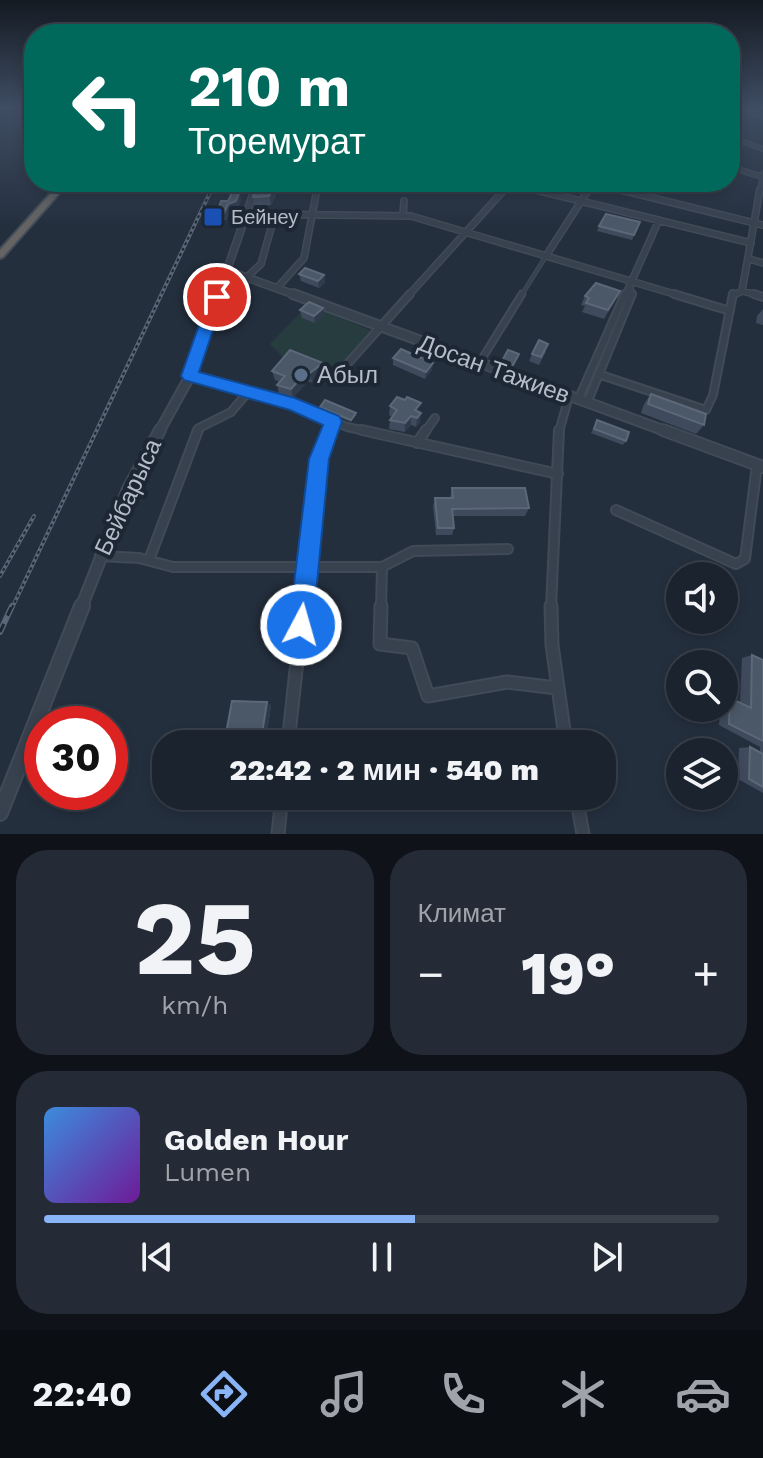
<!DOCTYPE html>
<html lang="ru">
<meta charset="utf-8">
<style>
body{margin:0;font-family:"Work Sans",sans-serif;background:#242b36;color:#f1f3f6;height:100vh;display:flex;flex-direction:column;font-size:30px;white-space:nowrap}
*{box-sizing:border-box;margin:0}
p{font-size:26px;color:#a0a4aa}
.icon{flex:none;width:44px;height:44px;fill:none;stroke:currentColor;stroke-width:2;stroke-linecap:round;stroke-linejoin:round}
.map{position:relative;height:834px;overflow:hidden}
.panel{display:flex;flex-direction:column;gap:16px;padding:16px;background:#0f1319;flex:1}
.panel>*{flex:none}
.top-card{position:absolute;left:24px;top:24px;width:716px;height:168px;border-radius:32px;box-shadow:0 4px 12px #0003,0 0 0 2px #39404a;background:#00695c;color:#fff;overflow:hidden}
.tools{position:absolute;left:666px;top:562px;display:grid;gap:16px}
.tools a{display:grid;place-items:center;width:72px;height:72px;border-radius:50%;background:#1b232e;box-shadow:0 4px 12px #0003,0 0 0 2px #39404a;font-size:40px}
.speed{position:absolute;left:24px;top:706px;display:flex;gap:16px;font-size:40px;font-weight:700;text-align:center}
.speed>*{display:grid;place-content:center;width:104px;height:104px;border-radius:50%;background:#1b232e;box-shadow:0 4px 12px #0003,0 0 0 2px #39404a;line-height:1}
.speed .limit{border:12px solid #d22;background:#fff;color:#111}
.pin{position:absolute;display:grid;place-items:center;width:68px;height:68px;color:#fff;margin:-34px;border:4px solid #fff;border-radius:50%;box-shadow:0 2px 8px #0007}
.me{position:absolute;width:88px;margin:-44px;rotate:6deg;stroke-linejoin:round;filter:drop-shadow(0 0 6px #0008)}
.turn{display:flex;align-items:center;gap:28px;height:168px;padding:0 32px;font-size:36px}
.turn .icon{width:104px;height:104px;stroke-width:2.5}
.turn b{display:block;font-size:56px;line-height:68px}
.big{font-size:60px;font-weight:800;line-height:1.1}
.panel .card{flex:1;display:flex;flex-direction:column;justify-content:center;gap:12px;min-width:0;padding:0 28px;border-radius:32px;background:#242b36}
.panel .dial{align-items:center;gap:0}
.dial b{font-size:104px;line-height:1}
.song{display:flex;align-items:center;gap:24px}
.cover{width:96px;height:96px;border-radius:12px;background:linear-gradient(135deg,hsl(210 70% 55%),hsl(280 70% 35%))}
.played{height:8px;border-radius:4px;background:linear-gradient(90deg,#8ab4f8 55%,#39404a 55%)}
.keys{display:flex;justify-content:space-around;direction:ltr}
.heat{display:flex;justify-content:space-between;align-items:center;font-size:44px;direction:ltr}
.panel .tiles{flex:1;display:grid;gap:16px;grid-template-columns:1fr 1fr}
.card:last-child{grid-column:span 2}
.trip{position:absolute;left:152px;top:730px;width:464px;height:80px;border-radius:32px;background:#1b232e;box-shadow:0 4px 12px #0003,0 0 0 2px #39404a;font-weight:800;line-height:80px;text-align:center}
.tabs{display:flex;height:128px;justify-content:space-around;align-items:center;background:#0b0e12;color:#a0a4aa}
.tabs .icon{width:56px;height:56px}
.tabs .active{color:#8ab4f8}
.tabs b{font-size:36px;color:#f1f3f6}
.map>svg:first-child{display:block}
</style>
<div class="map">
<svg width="763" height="834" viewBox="0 0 763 834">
<rect width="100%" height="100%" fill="#242f3e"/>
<path fill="#263c3f" d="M 308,305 L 372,331 L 340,369 L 294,350 L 283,357 L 270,344 Z"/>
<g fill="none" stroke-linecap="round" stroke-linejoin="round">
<g stroke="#414a57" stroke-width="5">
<path id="pedestrian-far1" d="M 521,296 L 546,256"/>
</g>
<g stroke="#414a57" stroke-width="9">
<path id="pedestrian" d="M 480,362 L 522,294"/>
</g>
<g stroke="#414a57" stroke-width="6">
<path id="minor-far4" d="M 733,109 L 763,116
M 730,137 L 763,149
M 502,182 L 541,191
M 591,186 L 627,191
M 316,191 L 318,182
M 503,191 L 511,183
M 588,191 L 593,183
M 760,191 L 763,173"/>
</g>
<g stroke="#414a57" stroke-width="8">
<path id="minor-far3" d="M 532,189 L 751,243
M 617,189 L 763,225
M 246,214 L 411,216 L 681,296
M 403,215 L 404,201
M 546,256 L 589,189
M 749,259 L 763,263
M 248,276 L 261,264 L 275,214
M 278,287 L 304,258 L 317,189
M 630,287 L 631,296
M 742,291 L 760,189
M 408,296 L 505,189
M 625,296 L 659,220
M 732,296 L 742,291 L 761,296"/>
</g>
<g stroke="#414a57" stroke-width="10">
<path id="minor-far2" d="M 674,294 L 730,311
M 754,294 L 763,297
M 341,371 L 410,294
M 598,374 L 706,410 L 713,395 L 733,294
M 190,376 L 295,405 L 347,427 L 371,432
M 578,400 L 625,294
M 587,403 L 632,294
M 197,432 L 199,428 L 231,412 L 248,392
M 329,432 L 333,421
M 425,432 L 435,418
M 559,432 L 569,396"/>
</g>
<g stroke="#414a57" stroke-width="12">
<path id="minor-far1" d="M 362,430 L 558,474
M 417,443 L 426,430
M 616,510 L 736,564 L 745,559 L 757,465
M 100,556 L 139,558 L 173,567 L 382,567
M 149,560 L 198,430
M 303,608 L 319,459 L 330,430
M 381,608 L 382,567 L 413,551 L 508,549
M 551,608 L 559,430"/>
</g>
<g stroke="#414a57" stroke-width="15">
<path id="minor" d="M 381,606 L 380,644 L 412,648 L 428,696 L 507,682 L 557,688
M 551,606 L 552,645 L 566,744
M 288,744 L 303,606
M 576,796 L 583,834
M 278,834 L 282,796"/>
</g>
<g stroke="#414a57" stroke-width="7">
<path id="tertiary-far4" d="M 730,167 L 763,177
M 255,191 L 258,182"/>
</g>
<g stroke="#414a57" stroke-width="9">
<path id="tertiary-far3" d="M 226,270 L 298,296
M 218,296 L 255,189"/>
</g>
<g stroke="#414a57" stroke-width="12">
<path id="tertiary-far2" d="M 293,294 L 668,432
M 159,432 L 190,376 L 219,294"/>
</g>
<g stroke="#414a57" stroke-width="14">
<path id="tertiary-far1" d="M 663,430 L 763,467
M 81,608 L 128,489 L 160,430"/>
</g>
<g stroke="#414a57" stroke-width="18">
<path id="tertiary" d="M 0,813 L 82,606"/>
</g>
<g stroke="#434c59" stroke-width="4">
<path id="trunk" d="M 61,182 L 69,182 L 3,257 L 0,258 L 0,250 Z"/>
</g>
<use href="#pedestrian-far1" stroke="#38414e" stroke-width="3"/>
<use href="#pedestrian" stroke="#38414e" stroke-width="5"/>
<use href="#minor-far4" stroke="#38414e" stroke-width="4"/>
<use href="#minor-far3" stroke="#38414e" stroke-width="5"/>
<use href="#minor-far2" stroke="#38414e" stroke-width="6"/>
<use href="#minor-far1" stroke="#38414e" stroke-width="8"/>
<use href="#minor" stroke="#38414e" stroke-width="11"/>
<use href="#tertiary-far4" stroke="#38414e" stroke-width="5"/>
<use href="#tertiary-far3" stroke="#38414e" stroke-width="6"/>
<use href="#tertiary-far2" stroke="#38414e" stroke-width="8"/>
<use href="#tertiary-far1" stroke="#38414e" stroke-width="10"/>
<use href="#tertiary" stroke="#38414e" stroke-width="14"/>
<use href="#trunk" fill="#656462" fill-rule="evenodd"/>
<g stroke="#5a6575" stroke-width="4">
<path id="rail-far1" d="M 0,576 L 34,516
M 12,608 L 215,182"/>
</g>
<g stroke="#5a6575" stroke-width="6">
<path id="rail" d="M 0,632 L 12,606"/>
</g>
<use href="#rail-far1" stroke="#1d2633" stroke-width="2" stroke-dasharray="3" stroke-linecap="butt"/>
<use href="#rail" stroke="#1d2633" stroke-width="3" stroke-dasharray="9" stroke-linecap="butt"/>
</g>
<path fill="#3f4b5c" d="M 272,185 L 274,186 L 276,196 L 271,205 L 255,207 L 253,197 Z
M 239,193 L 241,200 L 238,208 L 230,211 L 226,220 L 219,220 L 217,213 Z
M 640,222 L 632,240 L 597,231 L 599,226 Z
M 299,274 L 324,275 L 325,282 L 319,288 L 301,281 Z
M 620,291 L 604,319 L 582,312 L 585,306 L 581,305 L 585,296 Z
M 763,309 L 763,325 L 756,323 L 757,316 Z
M 300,310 L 324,315 L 315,323 L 302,318 Z
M 546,351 L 539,365 L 529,361 L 532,354 Z
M 519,354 L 512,367 L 502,363 L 502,361 Z
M 393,358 L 432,370 L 425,379 L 393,365 Z
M 323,363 L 324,372 L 312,383 L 308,381 L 293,398 L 279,394 L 277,385 L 280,382 L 275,380 L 272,371 Z
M 651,394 L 704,425 L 696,434 L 641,413 L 644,404 Z
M 405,400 L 419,413 L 420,423 L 416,427 L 411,425 L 405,432 L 389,429 L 390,420 L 392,417 L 389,415 L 390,406 Z
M 320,407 L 356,413 L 356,415 L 351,422 L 320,409 Z
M 597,420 L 626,441 L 623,445 L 591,433 Z
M 452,488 L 529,508 L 525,516 L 453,516 L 454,528 L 452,535 L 436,535 L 433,506 L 435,498 L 450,498 Z
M 752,655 L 763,660 L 763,793 L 738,779 L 739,748 L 750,747 L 760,753 L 760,747 L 719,725 L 720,708 L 724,708 L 724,699 L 730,698 L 740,703 L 742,658 Z
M 271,705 L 266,741 L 231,740 L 225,739 Z"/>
<path fill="#2f3b4b" d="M 274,186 L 276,196 L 271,205 L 269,196 Z
M 239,193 L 241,200 L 238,208 L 230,211 L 226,220 L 224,213 L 228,204 Z
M 324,275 L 325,282 L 319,288 L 318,281 Z
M 323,308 L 324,315 L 315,323 L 314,316 Z
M 323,363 L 324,372 L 312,383 L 310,373 Z
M 433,363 L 432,370 L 425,379 L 426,372 Z
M 306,372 L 308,381 L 293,398 L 291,389 Z
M 421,413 L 420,423 L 416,427 L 417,418 Z
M 411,416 L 411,425 L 405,432 L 405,423 Z
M 267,702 L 271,705 L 266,741 L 261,740 Z"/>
<path fill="#4b5868" stroke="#5c6777" stroke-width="2" d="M 258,182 L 268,182 L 274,186 L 269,196 L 253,197 Z
M 232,193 L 239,193 L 236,201 L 228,204 L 224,213 L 217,213 L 221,201 L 228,201 Z
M 606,214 L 640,222 L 634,235 L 599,226 Z
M 305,268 L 324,275 L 318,281 L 299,274 Z
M 596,283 L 620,291 L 608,310 L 586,303 L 589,298 L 585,296 Z
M 309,302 L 323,308 L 314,316 L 300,310 Z
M 539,340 L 548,344 L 541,357 L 532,354 Z
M 401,349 L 433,363 L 426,372 L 393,358 Z
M 290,350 L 323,363 L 310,373 L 306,372 L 291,389 L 277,385 L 285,376 L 272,371 Z
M 508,350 L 519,354 L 513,365 L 502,361 Z
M 651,394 L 706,414 L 704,425 L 648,404 Z
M 397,397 L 405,400 L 407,397 L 421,403 L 415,410 L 421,413 L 417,418 L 411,416 L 405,423 L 390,420 L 397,410 L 390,406 Z
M 325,400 L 356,413 L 351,420 L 320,407 Z
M 597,420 L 629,432 L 626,441 L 594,429 Z
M 452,488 L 525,488 L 529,508 L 452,509 L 454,528 L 438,528 L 435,498 L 453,498 Z
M 752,655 L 763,660 L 763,741 L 729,724 L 730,698 L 751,708 Z
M 232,701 L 267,702 L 261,740 L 225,739 Z
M 750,747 L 763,754 L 763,787 L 749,779 Z"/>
<linearGradient id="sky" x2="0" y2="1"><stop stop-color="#141a22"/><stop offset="0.48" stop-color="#3f4d63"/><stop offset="1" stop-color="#3f4d63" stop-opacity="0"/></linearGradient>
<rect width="763" height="226" fill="url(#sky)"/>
<path fill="#1a73e8" stroke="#114b97" stroke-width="2" d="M 217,293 L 224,297 L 199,372 L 295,398 L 339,416 L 342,421 L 329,459 L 313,625 L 310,634 L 301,638 L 292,634 L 289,625 L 309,459 L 323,425 L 290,410 L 184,380 L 181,376 L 209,297 Z"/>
<rect fill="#1a4fb4" stroke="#1d2633" stroke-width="3" x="203" y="207" width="20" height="20" rx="4"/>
<circle fill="#5c6f8a" stroke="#1d2633" stroke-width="3" cx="301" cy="375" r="8"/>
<g text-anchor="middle" stroke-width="8" stroke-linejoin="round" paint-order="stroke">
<g font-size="20" fill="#b4bcc9" stroke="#1d2633" text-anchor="start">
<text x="231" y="224">Бейнеу</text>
</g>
<g font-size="24" fill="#b4bcc9" stroke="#1d2633">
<text transform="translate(494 369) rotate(20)" y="8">Досан Тажиев</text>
<text transform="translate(128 497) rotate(-65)" y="8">Бейбарыса</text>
</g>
<g font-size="24" fill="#b4bcc9" stroke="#1d2633" text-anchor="start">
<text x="317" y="383">Абыл</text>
</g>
</g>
</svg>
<div class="tools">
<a><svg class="icon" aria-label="sound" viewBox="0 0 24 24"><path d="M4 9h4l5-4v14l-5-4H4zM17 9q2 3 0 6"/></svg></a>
<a><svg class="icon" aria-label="search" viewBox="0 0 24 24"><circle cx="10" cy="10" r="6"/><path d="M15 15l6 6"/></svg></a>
<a><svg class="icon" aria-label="layers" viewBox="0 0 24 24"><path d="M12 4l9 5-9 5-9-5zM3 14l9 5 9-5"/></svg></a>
</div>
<div class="speed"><div class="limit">30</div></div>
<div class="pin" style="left:217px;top:297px;background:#d93025"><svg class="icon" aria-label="arrive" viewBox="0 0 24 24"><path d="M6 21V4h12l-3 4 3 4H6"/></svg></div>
<svg class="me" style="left:301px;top:625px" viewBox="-20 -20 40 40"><circle r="17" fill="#1a73e8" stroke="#fff" stroke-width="3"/><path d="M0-11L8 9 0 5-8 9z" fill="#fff"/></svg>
<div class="trip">22:42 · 2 мин · 540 m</div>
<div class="top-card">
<div class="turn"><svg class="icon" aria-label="left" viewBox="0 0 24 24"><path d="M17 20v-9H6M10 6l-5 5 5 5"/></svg><div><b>210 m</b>Торемурат</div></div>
</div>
</div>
<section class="panel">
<div class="tiles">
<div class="card dial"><b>25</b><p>km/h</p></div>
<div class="card"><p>Климат</p>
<div class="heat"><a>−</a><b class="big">19°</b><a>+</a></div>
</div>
<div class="card">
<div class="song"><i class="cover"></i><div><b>Golden Hour</b><p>Lumen</p></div></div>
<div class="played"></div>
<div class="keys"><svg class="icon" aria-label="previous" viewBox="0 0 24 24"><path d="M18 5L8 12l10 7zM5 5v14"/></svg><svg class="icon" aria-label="pause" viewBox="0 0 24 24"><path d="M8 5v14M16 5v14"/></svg><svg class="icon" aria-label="next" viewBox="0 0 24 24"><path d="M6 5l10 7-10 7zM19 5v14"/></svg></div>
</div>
</div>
</section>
<nav class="tabs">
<b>22:40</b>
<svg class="icon active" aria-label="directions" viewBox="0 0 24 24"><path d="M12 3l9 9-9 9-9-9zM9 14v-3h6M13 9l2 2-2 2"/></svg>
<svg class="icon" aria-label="music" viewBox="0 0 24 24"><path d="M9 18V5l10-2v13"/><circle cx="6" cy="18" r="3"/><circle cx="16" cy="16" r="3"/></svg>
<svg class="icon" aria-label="phone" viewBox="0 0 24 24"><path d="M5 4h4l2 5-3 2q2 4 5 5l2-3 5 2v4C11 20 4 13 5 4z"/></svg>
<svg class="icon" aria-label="climate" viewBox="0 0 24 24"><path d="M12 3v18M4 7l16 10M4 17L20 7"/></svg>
<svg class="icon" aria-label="car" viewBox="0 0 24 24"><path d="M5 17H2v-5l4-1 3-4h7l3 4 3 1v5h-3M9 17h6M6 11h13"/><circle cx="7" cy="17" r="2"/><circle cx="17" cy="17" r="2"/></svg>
</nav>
